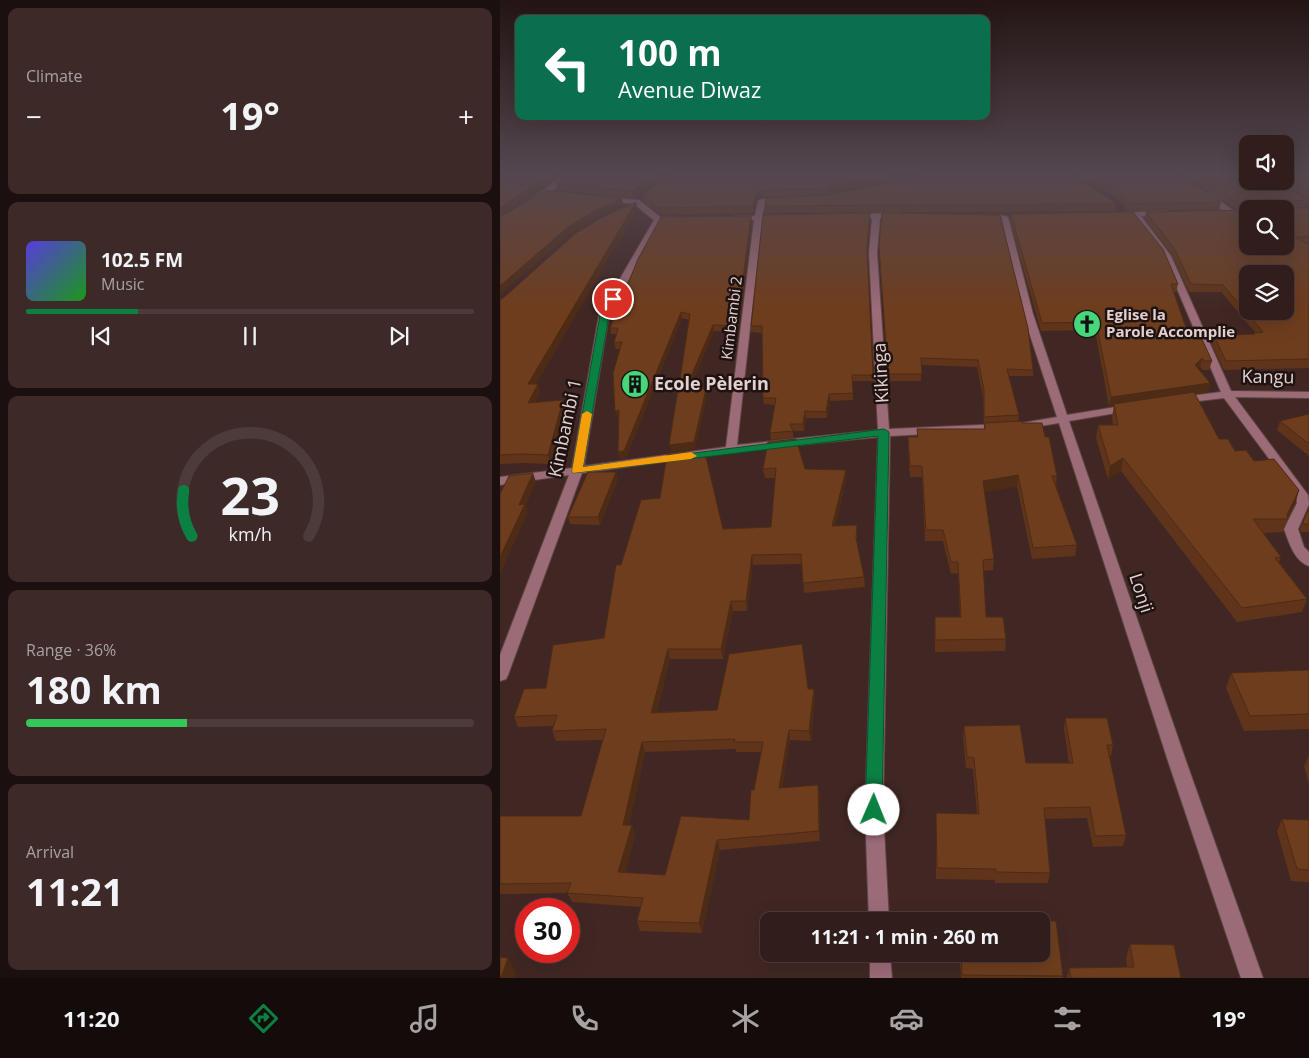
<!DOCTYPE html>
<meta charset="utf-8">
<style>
body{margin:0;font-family:"Open Sans",sans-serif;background:#3d2a28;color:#f1f3f6;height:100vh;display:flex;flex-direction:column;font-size:19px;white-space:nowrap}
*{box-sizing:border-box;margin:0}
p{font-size:16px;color:#a8a2a3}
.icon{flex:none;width:28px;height:28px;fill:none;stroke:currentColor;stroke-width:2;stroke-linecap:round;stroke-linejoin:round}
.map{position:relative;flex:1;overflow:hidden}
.panel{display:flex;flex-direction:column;gap:8px;padding:8px;background:#1b100f;width:500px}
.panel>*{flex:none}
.banner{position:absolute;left:15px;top:15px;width:475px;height:105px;border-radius:10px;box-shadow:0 5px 20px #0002,0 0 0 1px #4c3b3a;background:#0b6e4f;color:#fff;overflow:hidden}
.fabs{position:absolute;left:739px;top:135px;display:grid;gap:10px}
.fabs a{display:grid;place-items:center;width:55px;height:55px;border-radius:10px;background:#311d1b;box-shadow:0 5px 20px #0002,0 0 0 1px #4c3b3a;font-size:25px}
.speed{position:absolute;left:15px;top:898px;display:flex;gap:10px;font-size:25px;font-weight:700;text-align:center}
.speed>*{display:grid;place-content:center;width:65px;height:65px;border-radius:50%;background:#311d1b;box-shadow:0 5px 20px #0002,0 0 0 1px #4c3b3a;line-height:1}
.speed .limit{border:8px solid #d22;background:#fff;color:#111}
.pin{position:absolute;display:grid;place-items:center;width:42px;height:42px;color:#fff;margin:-21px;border:2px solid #fff;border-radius:50%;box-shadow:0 1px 5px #0007}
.me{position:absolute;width:55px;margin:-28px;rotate:1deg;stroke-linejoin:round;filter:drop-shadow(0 0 4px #0008)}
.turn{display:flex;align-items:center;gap:18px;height:105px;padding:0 20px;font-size:22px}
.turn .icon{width:65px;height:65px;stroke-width:2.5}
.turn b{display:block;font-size:35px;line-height:42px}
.big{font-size:38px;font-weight:700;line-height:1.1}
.panel .tile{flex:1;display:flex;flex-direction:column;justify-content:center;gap:8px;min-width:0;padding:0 18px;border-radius:10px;background:#3d2a28}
.panel .dial{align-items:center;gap:0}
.dial svg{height:130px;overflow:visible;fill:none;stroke:#4c3b3a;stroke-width:7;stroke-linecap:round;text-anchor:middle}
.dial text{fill:#f1f3f6;stroke:none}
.song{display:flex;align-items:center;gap:15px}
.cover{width:60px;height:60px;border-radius:8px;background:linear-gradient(135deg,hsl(250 70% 55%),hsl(120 70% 35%))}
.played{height:5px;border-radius:2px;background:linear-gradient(90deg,#0b8043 25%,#4c3b3a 25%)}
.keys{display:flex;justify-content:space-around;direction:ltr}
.heat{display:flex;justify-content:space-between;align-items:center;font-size:28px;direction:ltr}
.charge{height:8px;border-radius:4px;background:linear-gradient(90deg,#34c759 36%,#4c3b3a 0)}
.trip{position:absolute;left:260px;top:912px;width:290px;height:50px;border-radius:10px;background:#311d1b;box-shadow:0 5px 20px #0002,0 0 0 1px #4c3b3a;font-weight:700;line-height:50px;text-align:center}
.dock{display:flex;height:80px;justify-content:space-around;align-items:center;background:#140c0b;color:#a8a2a3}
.dock .icon{width:35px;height:35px}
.dock .selected{color:#0b8043}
.dock b{font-size:22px;color:#f1f3f6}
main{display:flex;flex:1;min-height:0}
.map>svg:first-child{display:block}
</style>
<main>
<section class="panel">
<div class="tile"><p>Climate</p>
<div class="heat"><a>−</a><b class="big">19°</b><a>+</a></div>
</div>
<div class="tile">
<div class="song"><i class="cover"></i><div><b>102.5 FM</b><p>Music</p></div></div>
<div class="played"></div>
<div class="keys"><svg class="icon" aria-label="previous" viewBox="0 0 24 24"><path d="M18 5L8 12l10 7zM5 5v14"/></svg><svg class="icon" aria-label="pause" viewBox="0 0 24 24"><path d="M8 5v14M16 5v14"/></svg><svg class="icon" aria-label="next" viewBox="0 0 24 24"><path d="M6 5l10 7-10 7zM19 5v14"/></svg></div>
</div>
<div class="tile dial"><svg viewBox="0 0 100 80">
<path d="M14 69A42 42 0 1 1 86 69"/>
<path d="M14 69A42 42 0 0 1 9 41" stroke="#0b8043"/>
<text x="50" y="56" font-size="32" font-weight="700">23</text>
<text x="50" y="72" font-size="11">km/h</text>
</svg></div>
<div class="tile"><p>Range · 36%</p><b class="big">180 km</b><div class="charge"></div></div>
<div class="tile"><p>Arrival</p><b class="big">11:21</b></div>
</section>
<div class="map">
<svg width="809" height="978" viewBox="0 0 809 978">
<rect width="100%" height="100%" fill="#412724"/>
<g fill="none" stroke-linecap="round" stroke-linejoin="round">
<g stroke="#5e4643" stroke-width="2">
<path id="minor" d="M 69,172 L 77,172 L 38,202 L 32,202 L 32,198 Z
M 703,193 L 709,193 L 737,213 L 730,215 L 703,197 Z
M 103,197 L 139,200 L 160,217 L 175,217 L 179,219 L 175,221 L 161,221 L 109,315 L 84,466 L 226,447 L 254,220 L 235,220 L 231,218 L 235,216 L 255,216 L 258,201 L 262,199 L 284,198 L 284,202 L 265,203 L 262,216 L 280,216 L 284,218 L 280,220 L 262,220 L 237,445 L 378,430 L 369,253 L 372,218 L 350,218 L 349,216 L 353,214 L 398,213 L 402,215 L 398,217 L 380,218 L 377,253 L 389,429 L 502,424 L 508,427 L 502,430 L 390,436 L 383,810 L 389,921 L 369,921 L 365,810 L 378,437 L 250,450 L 82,473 L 8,675 L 6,679 L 0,681 L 0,655 L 69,475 L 0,485 L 0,477 L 72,468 L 99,315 L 154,220 L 134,204 L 106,201 L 103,201 Z
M 663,211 L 666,211 L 666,215 L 641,216 L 671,256 L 731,391 L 809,392 L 809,398 L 735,397 L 808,495 L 809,504 L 798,529 L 804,547 L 809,552 L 809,566 C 794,561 789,542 784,529 L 797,503 L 796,495 L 724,398 L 682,403 L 677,400 L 682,397 L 721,392 L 663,256 L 633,217 L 618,217 L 614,215 L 618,213 Z
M 501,215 L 508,217 L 533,314 L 567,415 L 628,405 L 634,408 L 628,411 L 569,421 L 686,761 L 763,978 L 741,978 L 668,761 L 559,423 L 522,429 L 516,426 L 522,423 L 557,417 L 523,314 Z
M 370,954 L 390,954 L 392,978 L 370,978 Z"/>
</g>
<use href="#minor" fill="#9b6b78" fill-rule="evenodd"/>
</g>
<path fill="#5f341a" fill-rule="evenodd" d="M 168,172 L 133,198 L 58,190 L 56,183 Z
M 435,172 L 329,194 L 262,197 L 256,201 L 253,213 L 161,215 L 144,202 L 143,195 Z
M 570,172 L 676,172 L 721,202 L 719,209 L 628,211 L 619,199 Z
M 679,172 L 748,172 L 809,200 L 807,207 L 786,208 L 809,208 L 809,244 L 808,244 L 809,245 L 809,368 L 724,370 L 712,345 L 714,336 L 753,335 L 754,333 L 755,332 L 721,292 L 689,292 L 672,255 L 645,219 L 646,212 L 785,209 L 736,209 Z
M 785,172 L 809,172 L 809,199 L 777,181 L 785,181 Z
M 329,195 L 616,204 L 615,211 L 265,213 L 265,206 Z
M 136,202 L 137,209 L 36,384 L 38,384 L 40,393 L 35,402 L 66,409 L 51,464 L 23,463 L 0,464 L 0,299 L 2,299 Z
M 370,213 L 367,252 L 374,381 L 353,381 L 353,400 L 330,401 L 327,418 L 306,418 L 304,431 L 293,431 L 293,438 L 271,440 L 270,433 L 275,405 L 264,404 L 263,398 L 262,333 L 251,332 L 251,326 Z
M 511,214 L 678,284 L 676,292 L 674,292 L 689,337 L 712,361 L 709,370 L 703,370 L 700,367 L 698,368 L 710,383 L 708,392 L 695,394 L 719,439 L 735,451 L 754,461 L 799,490 L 795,504 L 788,518 L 783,532 L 763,533 L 781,557 L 779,562 L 807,599 L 802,612 L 737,622 L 621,471 L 608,479 L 596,438 L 598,425 L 613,425 L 612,417 L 614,405 L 609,406 L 595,330 L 541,331 L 510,221 Z
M 251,216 L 252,222 L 238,332 L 214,331 L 190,388 L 181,386 L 180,379 L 190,320 L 182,318 L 126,458 L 120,459 L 118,452 L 119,417 L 117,417 L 120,349 L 116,349 L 114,343 L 117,334 L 111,334 L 110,328 Z
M 379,253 L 533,370 L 533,376 L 509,376 L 519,415 L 518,421 L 545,437 L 557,476 L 556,486 L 577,545 L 575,556 L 532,559 L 517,486 L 484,492 L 494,559 L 493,570 L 483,571 L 486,617 L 506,639 L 505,651 L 435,652 L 435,617 L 460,617 L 458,573 L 451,574 L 443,541 L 425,541 L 422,477 L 410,477 L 408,448 L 408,437 L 417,437 L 484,429 L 483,397 L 477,367 L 421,365 L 421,381 L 388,381 Z
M 809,414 L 809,456 L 777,430 L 780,421 Z
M 268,442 L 305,469 L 346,480 L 335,526 L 357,525 L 357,541 L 364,577 L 365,587 L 304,593 L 302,564 L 253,565 L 247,611 L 233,611 L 223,659 L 170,659 L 157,712 L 217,710 L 308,689 L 314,689 L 315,699 L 311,741 L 290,740 L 282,788 L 320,795 L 320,841 L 220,850 L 202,933 L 140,931 L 137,921 L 141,907 L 72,902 L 67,893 L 0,894 L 0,816 L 81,816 L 103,740 L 56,741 L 52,731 L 54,726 L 18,727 L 14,717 L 104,638 L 121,565 L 160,498 L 192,457 L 223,529 L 271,527 L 275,478 L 265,478 L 263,469 ZM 236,749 L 236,752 L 261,752 L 249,820 L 181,816 L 165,875 L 125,873 L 135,835 L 132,825 L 129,825 L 145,752 Z
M 116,472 L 118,479 L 100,525 L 70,524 L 68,517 Z
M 809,511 L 809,532 L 801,532 L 800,529 L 803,522 Z
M 809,670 L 809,729 L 744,731 L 726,688 L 731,673 Z
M 565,718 L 613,745 L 611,756 L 609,756 L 626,835 L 623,846 L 593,847 L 587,818 L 545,819 L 550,873 L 548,883 L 495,883 L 495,880 L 436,879 L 436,813 L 477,814 L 473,769 L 466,768 L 463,737 L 464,726 L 526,763 L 569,763 L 564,729 Z
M 809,755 L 809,784 L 804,766 Z
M 782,819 L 809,820 L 809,882 L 791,881 L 777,831 Z
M 630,944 L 681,978 L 567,978 L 569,968 L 627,967 L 626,958 Z
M 459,954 L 541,954 L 563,976 L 563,978 L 461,978 Z"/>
<path fill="#4d2b15" d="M 54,172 L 65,172 L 0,216 L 0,208 Z
M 158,172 L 168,172 L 133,198 L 132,191 Z
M 404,172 L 435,172 L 329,194 L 328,188 Z
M 261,190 L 262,197 L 256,201 L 253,213 L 253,206 L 255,194 Z
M 122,199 L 123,205 L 97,216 L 70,234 L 0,295 L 0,286 L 68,227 L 96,210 Z
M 136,202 L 137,209 L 31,393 L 28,384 Z
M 251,216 L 252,222 L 238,332 L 237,326 Z
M 181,312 L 182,318 L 126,458 L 120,459 L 118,452 Z
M 213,325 L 214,331 L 190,388 L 189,381 Z
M 702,358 L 700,367 L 693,373 L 695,365 Z
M 710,383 L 708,392 L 609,406 L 611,397 Z
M 38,384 L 40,393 L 31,412 L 28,403 Z
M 206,389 L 207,396 L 195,449 L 171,452 L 169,445 Z
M 329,394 L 330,401 L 327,418 L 326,412 Z
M 63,400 L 66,409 L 51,464 L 48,455 Z
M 119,410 L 121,417 L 117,417 L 115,411 Z
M 305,411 L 306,418 L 304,431 L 303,424 Z
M 623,458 L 621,471 L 608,479 L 610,466 Z
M 346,470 L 346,480 L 333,536 L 332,526 Z
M 116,472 L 118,479 L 100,525 L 98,517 Z
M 33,473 L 36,482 L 26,505 L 28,513 L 0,574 L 0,557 L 19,505 Z
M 518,475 L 517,486 L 482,492 L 483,481 Z
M 799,490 L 795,504 L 787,519 L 787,515 Z
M 252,555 L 253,565 L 247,611 L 246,601 Z
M 231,601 L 233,611 L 223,659 L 221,649 Z
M 168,649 L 170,659 L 154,723 L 151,713 Z
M 314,689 L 315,699 L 311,741 L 309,731 Z
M 289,730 L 290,740 L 281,798 L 279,788 Z
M 142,742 L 145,752 L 127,835 L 123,825 Z
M 318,785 L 320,795 L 320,841 L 319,831 Z
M 132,825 L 135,835 L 122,882 L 118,872 Z
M 217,840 L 220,850 L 202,933 L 199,923 Z
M 8,958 L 16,972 L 14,978 L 1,978 Z"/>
<path fill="#6e3d1e" stroke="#4d2b15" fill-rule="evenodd" d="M 0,172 L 54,172 L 0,208 Z
M 70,172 L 158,172 L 132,191 L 56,183 Z
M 173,172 L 404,172 L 328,188 L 261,190 L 255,194 L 253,206 L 159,208 L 143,195 Z
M 438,172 L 566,172 L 612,200 L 616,204 L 265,206 L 266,198 L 329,195 Z
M 582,172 L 676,172 L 721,202 L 629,204 L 620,193 Z
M 690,172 L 748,172 L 748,181 L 775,181 L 809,200 L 787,201 L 786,208 L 809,208 L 809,237 L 795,237 L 809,245 L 809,359 L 726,361 L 714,336 L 755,334 L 754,333 L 763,332 L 723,285 L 691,284 L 674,248 L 646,212 L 748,210 L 748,246 L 785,246 L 785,209 L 750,209 L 752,204 L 750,202 L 737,202 ZM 748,274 L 785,274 L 785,311 L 748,311 Z
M 785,172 L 809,172 L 809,191 L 785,178 Z
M 46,190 L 122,199 L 96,210 L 68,227 L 0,286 L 0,217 Z
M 136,202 L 28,384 L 38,384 L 28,403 L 63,400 L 48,455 L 21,454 L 0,455 L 0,299 L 2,299 L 76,233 L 103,217 Z
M 633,212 L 663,249 L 678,284 L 671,284 L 689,337 L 701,337 L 712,361 L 705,361 L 702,358 L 695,365 L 710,383 L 611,397 L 596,322 L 542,323 L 511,214 Z
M 370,213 L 367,247 L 373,375 L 352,375 L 353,393 L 329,394 L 326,412 L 305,411 L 303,424 L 290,424 L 293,431 L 270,433 L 276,398 L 263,398 L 262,326 L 251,326 L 263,215 Z
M 382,213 L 500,215 L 528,328 L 533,370 L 507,369 L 519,415 L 484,417 L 484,390 L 478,360 L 421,358 L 422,374 L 388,374 L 379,247 Z
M 251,216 L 237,326 L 213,325 L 189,381 L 180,379 L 190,314 L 181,312 L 124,451 L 118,452 L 119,410 L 115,411 L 113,373 L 122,342 L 114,343 L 118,328 L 110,328 L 138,259 L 161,217 Z
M 178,389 L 206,389 L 194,442 L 169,445 Z
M 694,392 L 719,439 L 728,439 L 735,451 L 746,450 L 754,461 L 774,459 L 799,490 L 787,515 L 788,519 L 753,519 L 781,557 L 775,558 L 807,599 L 742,608 L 623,458 L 610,466 L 598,425 L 618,425 L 614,404 Z
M 809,414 L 809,444 L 780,421 Z
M 521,421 L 522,423 L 542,423 L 545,437 L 549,437 L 557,476 L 552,476 L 577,545 L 533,548 L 518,475 L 483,481 L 494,559 L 483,560 L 486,617 L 503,617 L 506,639 L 435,640 L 435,617 L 461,617 L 458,562 L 451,562 L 443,530 L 426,530 L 422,466 L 410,466 L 408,437 L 418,437 L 417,429 L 485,429 L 485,423 Z
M 296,439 L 305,469 L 346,470 L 332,526 L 357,525 L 356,538 L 364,577 L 303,583 L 301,554 L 252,555 L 246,601 L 231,601 L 221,649 L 168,649 L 151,713 L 217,710 L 229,654 L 302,644 L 308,689 L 314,689 L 309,731 L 289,730 L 279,788 L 318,785 L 319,831 L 217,840 L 199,923 L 137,921 L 143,898 L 67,893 L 71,883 L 0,884 L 0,816 L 81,816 L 106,729 L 52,731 L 57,715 L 14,717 L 24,689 L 46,688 L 53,645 L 104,638 L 116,565 L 121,565 L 141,500 L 160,498 L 167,455 L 191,452 L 190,457 L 206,457 L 223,529 L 271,527 L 276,468 L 263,469 L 268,442 ZM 235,739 L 234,742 L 263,742 L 254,790 L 251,790 L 249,820 L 181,816 L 165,875 L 118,872 L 132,825 L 123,825 L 142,742 Z
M 88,472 L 116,472 L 98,517 L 68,517 Z
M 33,473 L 19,505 L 25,504 L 0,557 L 0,494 L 9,476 Z
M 808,510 L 809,511 L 809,524 L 804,524 L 803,522 Z
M 809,670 L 809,714 L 750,716 L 731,673 Z
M 565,718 L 607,718 L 613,745 L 607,745 L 626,835 L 595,836 L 590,807 L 544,808 L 550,873 L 496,872 L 496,869 L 437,868 L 436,813 L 479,814 L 474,758 L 467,757 L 464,726 L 520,725 L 526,763 L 573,763 Z
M 782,819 L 809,820 L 809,870 L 797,869 Z
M 460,921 L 556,921 L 563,976 L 462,975 L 461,954 L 541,954 L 541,921 Z
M 630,944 L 674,945 L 681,978 L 571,978 L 569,968 L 634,967 Z
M 0,957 L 8,958 L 1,978 L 0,978 Z"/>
<linearGradient id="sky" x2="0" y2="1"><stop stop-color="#241514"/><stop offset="0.56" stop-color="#544750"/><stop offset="1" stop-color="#544750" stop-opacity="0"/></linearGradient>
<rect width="809" height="309" fill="url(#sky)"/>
<path fill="#0b8043" stroke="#07532c" d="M 110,297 L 118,299 L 109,315 L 83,467 L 384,429 L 389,432 L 382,810 L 379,815 L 374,817 L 368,815 L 365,810 L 378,436 L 73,473 L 72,471 L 100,315 Z"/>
<path fill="#f59e0b" d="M 87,411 L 92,414 L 83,467 L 191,452 L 197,456 L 191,459 L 73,473 L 72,471 L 82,414 Z"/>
<defs>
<g id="church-disc" transform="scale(1.4375)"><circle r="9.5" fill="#45d77a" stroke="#1f1312"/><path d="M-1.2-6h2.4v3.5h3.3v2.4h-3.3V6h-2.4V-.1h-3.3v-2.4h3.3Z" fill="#111"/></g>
<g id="building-disc" transform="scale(1.4375)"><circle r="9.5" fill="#45d77a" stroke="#1f1312"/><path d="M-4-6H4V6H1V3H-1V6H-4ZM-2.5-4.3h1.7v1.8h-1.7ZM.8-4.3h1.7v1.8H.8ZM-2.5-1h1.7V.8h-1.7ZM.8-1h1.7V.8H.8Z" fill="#111"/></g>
</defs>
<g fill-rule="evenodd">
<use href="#church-disc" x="587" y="324"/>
<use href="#building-disc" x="135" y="384"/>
</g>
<g text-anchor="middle" stroke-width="5" stroke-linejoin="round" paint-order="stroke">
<g font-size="15" font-weight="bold" fill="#e3d1cf" stroke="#1f1312" text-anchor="start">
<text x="606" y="320">Eglise la<tspan x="606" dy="17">Parole Accomplie</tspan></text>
</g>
<g font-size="15" fill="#e3d1cf" stroke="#1f1312">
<text transform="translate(232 318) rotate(-83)" y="5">Kimbambi 2</text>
</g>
<g font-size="18" fill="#e3d1cf" stroke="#1f1312">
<text transform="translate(381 373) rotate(-93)" y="6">Kikinga</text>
<text transform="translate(768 377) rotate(1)" y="6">Kangu</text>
<text transform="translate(65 428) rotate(-78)" y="6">Kimbambi 1</text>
<text transform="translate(641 593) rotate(72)" y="6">Lonji</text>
</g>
<g font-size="18" font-weight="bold" fill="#e3d1cf" stroke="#1f1312" text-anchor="start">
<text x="154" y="390">Ecole Pèlerin</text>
</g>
</g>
</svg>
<div class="fabs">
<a><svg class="icon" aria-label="sound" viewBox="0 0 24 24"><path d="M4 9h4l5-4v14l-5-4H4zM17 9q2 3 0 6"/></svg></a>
<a><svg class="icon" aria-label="search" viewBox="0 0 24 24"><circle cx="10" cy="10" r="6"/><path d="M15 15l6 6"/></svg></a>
<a><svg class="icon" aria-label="layers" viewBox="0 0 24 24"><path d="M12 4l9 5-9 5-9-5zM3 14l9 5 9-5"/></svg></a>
</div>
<div class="speed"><div class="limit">30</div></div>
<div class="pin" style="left:113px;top:299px;background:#d93025"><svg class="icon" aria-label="arrive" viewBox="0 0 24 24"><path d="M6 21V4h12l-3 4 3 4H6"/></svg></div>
<svg class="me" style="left:374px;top:810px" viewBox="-20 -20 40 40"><circle r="19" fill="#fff"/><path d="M0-13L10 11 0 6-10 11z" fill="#0b8043"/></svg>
<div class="trip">11:21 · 1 min · 260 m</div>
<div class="banner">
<div class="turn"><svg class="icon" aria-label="left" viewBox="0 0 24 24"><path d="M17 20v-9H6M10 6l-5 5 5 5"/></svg><div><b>100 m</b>Avenue Diwaz</div></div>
</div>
</div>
</main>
<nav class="dock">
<b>11:20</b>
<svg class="icon selected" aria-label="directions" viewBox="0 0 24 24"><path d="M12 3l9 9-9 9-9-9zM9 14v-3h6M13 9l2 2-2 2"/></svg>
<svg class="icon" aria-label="music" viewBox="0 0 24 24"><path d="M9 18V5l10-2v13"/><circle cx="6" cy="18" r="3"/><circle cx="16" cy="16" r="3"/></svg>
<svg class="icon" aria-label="phone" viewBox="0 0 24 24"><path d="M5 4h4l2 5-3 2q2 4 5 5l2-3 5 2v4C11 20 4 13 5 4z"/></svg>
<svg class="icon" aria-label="climate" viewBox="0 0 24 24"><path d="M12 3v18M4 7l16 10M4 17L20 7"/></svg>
<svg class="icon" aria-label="car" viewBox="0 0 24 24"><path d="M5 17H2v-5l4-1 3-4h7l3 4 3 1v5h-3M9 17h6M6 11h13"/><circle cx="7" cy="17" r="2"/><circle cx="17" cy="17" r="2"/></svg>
<svg class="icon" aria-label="filters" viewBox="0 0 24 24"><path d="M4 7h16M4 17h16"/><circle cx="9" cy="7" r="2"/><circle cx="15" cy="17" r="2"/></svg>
<b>19°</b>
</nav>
